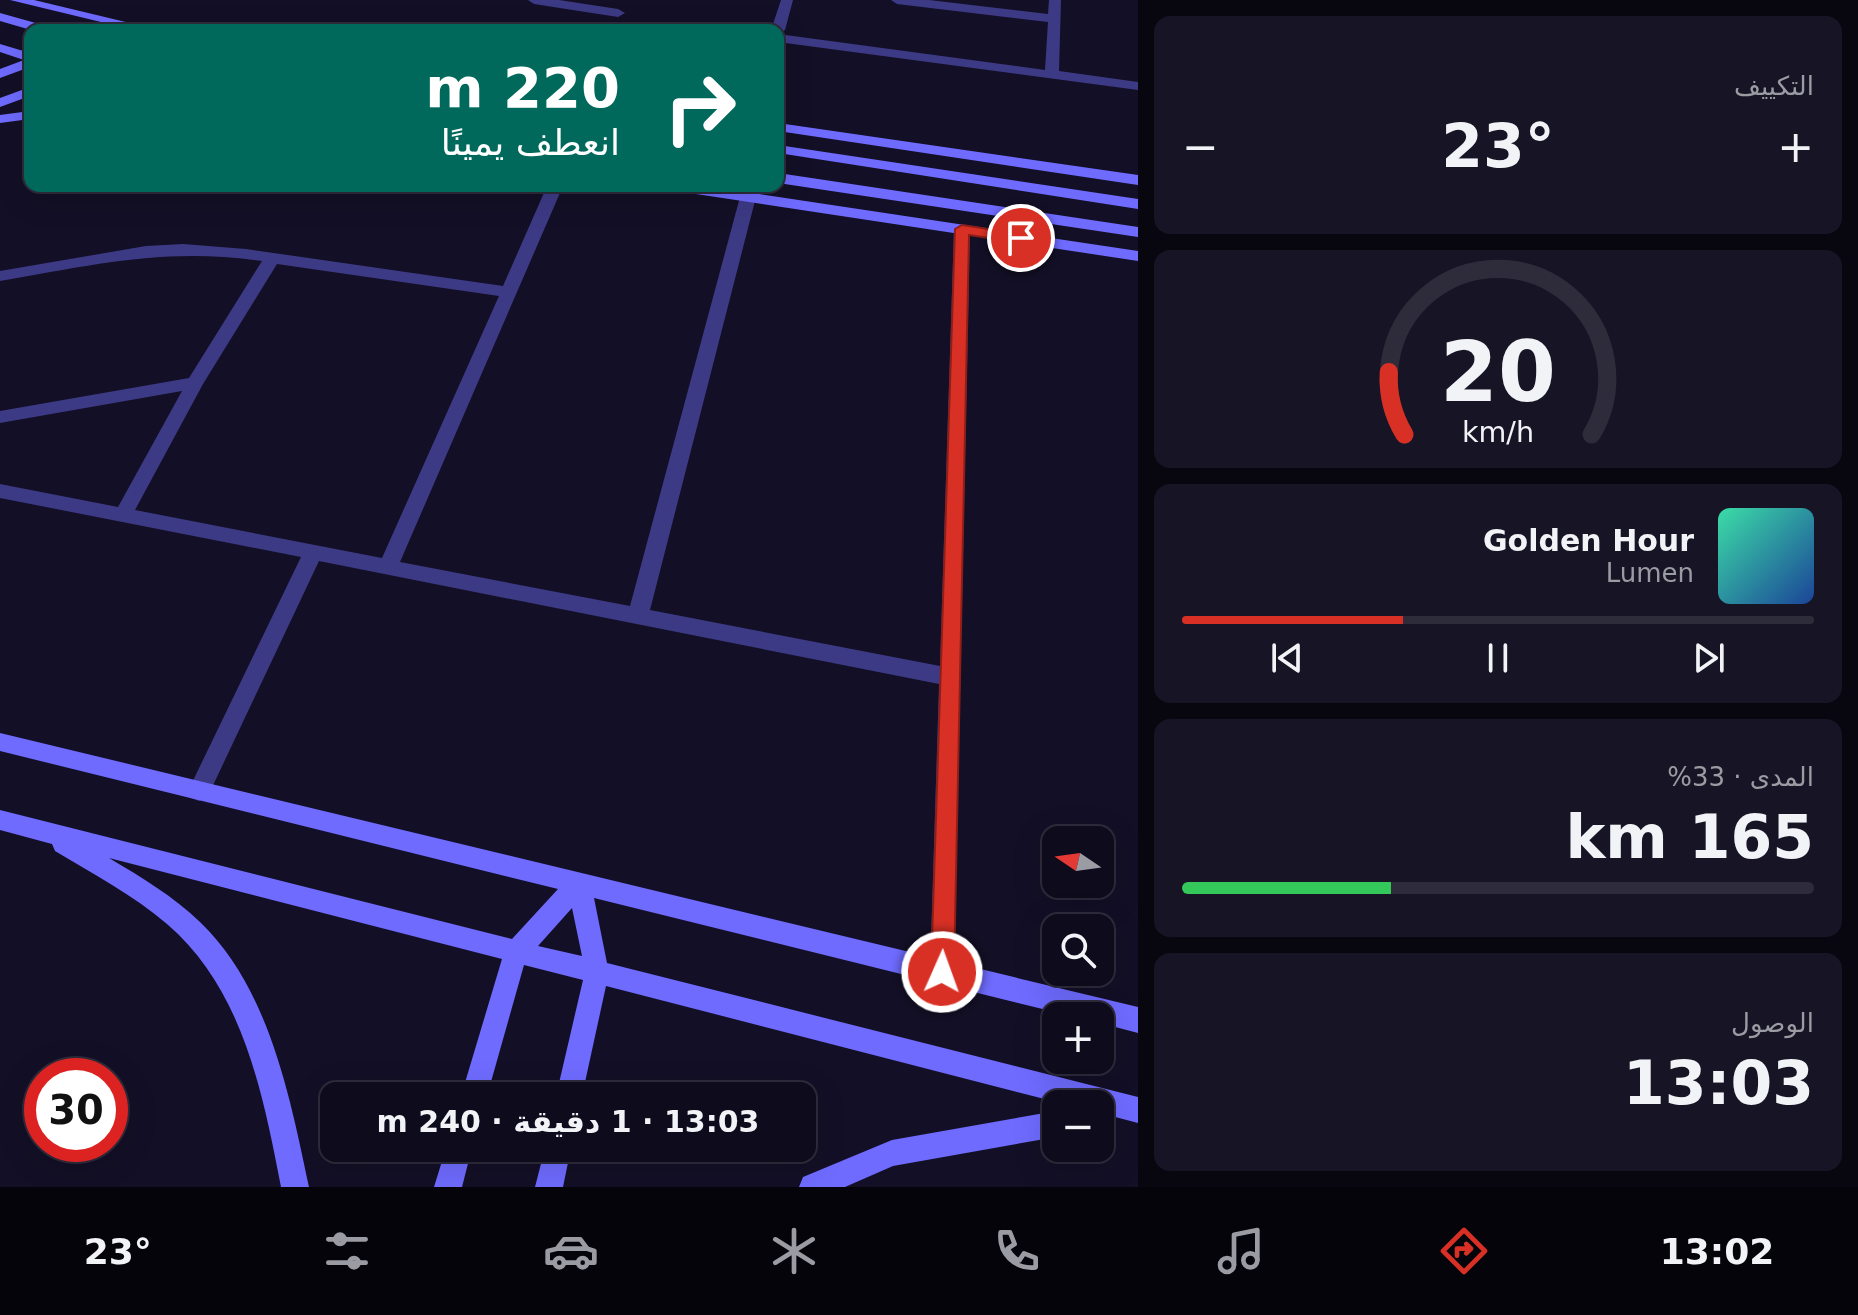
<!DOCTYPE html>
<html lang="ar">
<meta charset="utf-8">
<style>
body{margin:0;font-family:"DejaVu Sans",Cairo,sans-serif;background:#171425;color:#f1f3f6;direction:rtl;height:100vh;display:flex;flex-direction:column;font-size:30px;white-space:nowrap}
*{box-sizing:border-box;margin:0}
p{font-size:26px;color:#9b9ba3}
.icon{flex:none;width:44px;height:44px;fill:none;stroke:currentColor;stroke-width:2;stroke-linecap:round;stroke-linejoin:round}
.map{position:relative;flex:1;overflow:hidden;direction:ltr}
.sheet{display:flex;flex-direction:column;gap:16px;padding:16px;background:#08060f;width:720px}
.sheet>*{flex:none}
.banner{position:absolute;left:24px;top:24px;width:760px;height:168px;border-radius:16px;box-shadow:0 8px 32px #0002,0 0 0 2px #2e2b3b;direction:rtl;background:#00695c;color:#fff;overflow:hidden}
.needle{width:52px;rotate:283deg}
.buttons{position:absolute;left:1042px;top:826px;display:grid;gap:16px}
.buttons a{display:grid;place-items:center;width:72px;height:72px;border-radius:16px;background:#0e0b1c;box-shadow:0 8px 32px #0002,0 0 0 2px #2e2b3b;font-size:40px}
.speed{position:absolute;left:24px;top:1058px;display:flex;gap:16px;font-size:40px;font-weight:700;text-align:center}
.speed>*{display:grid;place-content:center;width:104px;height:104px;border-radius:50%;background:#0e0b1c;box-shadow:0 8px 32px #0002,0 0 0 2px #2e2b3b;line-height:1}
.speed .limit{border:12px solid #d22;background:#fff;color:#111}
.pin{position:absolute;display:grid;place-items:center;width:68px;height:68px;color:#fff;margin:-34px;border:4px solid #fff;border-radius:50%;box-shadow:0 2px 8px #0007}
.me{position:absolute;width:88px;margin:-44px;rotate:2deg;stroke-linejoin:round;filter:drop-shadow(0 0 6px #0008)}
.turn{display:flex;align-items:center;gap:28px;height:168px;padding:0 32px;font-size:36px}
.turn .icon{width:104px;height:104px;stroke-width:2.5}
.turn b{display:block;font-size:56px;line-height:68px}
.big{font-size:60px;font-weight:600;line-height:1.1}
.sheet .card{flex:1;display:flex;flex-direction:column;justify-content:center;gap:12px;min-width:0;padding:0 28px;border-radius:16px;background:#171425}
.sheet .dial{align-items:center;gap:0}
.dial svg{height:208px;overflow:visible;fill:none;stroke:#2e2b3b;stroke-width:7;stroke-linecap:round;text-anchor:middle}
.dial text{fill:#f1f3f6;stroke:none}
.song{display:flex;align-items:center;gap:24px}
.cover{width:96px;height:96px;border-radius:12px;background:linear-gradient(135deg,hsl(160 70% 55%),hsl(220 70% 35%))}
.played{height:8px;border-radius:4px;background:linear-gradient(90deg,#d93025 35%,#2e2b3b 35%)}
.keys{display:flex;justify-content:space-around;direction:ltr}
.heat{display:flex;justify-content:space-between;align-items:center;font-size:44px;direction:ltr}
.charge{height:12px;border-radius:6px;background:linear-gradient(90deg,#34c759 33%,#2e2b3b 0)}
.trip{position:absolute;left:320px;top:1082px;width:496px;height:80px;border-radius:16px;background:#0e0b1c;box-shadow:0 8px 32px #0002,0 0 0 2px #2e2b3b;font-weight:600;line-height:80px;text-align:center;direction:rtl}
.tab-bar{display:flex;height:128px;justify-content:space-around;align-items:center;background:#06040b;color:#9b9ba3}
.tab-bar .icon{width:56px;height:56px}
.tab-bar .current{color:#d93025}
.tab-bar b{font-size:36px;color:#f1f3f6}
main{display:flex;flex:1;min-height:0}
.map>svg:first-child{display:block}
</style>
<main>
<section class="sheet">
<div class="card"><p>التكييف</p>
<div class="heat"><a>−</a><b class="big">23°</b><a>+</a></div>
</div>
<div class="card dial"><svg viewBox="0 0 100 80">
<path d="M14 69A42 42 0 1 1 86 69"/>
<path d="M14 69A42 42 0 0 1 8 45" stroke="#d93025"/>
<text x="50" y="56" font-size="32" font-weight="700">20</text>
<text x="50" y="72" font-size="11">km/h</text>
</svg></div>
<div class="card">
<div class="song"><i class="cover"></i><div><b>Golden Hour</b><p>Lumen</p></div></div>
<div class="played"></div>
<div class="keys"><svg class="icon" aria-label="previous" viewBox="0 0 24 24"><path d="M18 5L8 12l10 7zM5 5v14"/></svg><svg class="icon" aria-label="pause" viewBox="0 0 24 24"><path d="M8 5v14M16 5v14"/></svg><svg class="icon" aria-label="next" viewBox="0 0 24 24"><path d="M6 5l10 7-10 7zM19 5v14"/></svg></div>
</div>
<div class="card"><p>المدى · 33%</p><b class="big">165 km</b><div class="charge"></div></div>
<div class="card"><p>الوصول</p><b class="big">13:03</b></div>
</section>
<div class="map">
<svg width="1138" height="1187" viewBox="0 0 1138 1187">
<rect width="100%" height="100%" fill="#130f26"/>
<g fill="none" stroke-linecap="round" stroke-linejoin="round">
<path fill="#3d3a85" fill-rule="evenodd" d="M 528,0 L 559,0 L 618,9 L 625,13 L 618,17 L 534,4 Z
M 781,0 L 793,0 L 785,30 L 778,34 L 778,30 L 771,30 Z
M 891,0 L 929,0 L 1048,14 L 1049,0 L 1061,0 L 1059,71 L 1138,82 L 1138,90 L 778,42 L 778,34 L 1045,70 L 1048,22 L 897,4 Z
M 547,186 L 563,186 L 400,562 L 630,606 L 740,197 L 748,192 L 756,197 L 650,610 L 940,666 L 954,229 L 962,224 L 970,229 L 954,972 L 951,981 L 942,984 L 933,981 L 930,972 L 939,684 L 319,561 L 207,798 L 199,801 L 191,798 L 188,791 L 301,557 L 0,498 L 0,484 L 118,507 L 182,391 L 0,423 L 0,411 L 189,378 L 262,261 C 166,247 93,265 0,281 L 0,271 L 146,246 L 183,244 L 246,249 L 503,286 ZM 277,264 L 499,296 L 382,558 L 135,510 L 203,384 Z"/>
<path fill="#6f6bff" fill-rule="evenodd" d="M 10,0 L 34,0 L 159,30 L 134,30 Z
M 0,13 L 50,27 L 52,30 L 31,30 L 0,21 Z
M 0,44 L 30,53 L 30,67 L 0,78 L 0,69 L 24,60 L 0,52 Z
M 30,87 L 30,96 L 0,107 L 0,98 Z
M 30,111 L 30,119 L 0,123 L 0,115 Z
M 778,123 L 1138,175 L 1138,185 L 778,131 Z
M 778,145 L 1138,199 L 1138,209 L 778,153 Z
M 778,173 L 1138,227 L 1138,237 L 778,183 Z
M 668,186 L 706,186 L 1138,251 L 1138,261 L 676,191 Z
M 0,733 L 1138,1007 L 1138,1033 L 1100,1023 L 1100,1016 L 1071,1016 L 594,898 L 607,963 L 1138,1097 L 1138,1123 L 1100,1113 L 1100,1104 L 1064,1104 L 606,986 L 582,1096 L 556,1096 L 583,980 L 524,965 L 487,1096 L 461,1096 L 502,959 L 109,858 C 141,877 173,896 200,922 C 269,988 290,1097 309,1187 L 281,1187 C 263,1094 243,989 167,924 C 133,895 93,874 55,851 L 52,844 L 0,830 L 0,810 L 512,939 L 558,889 L 0,751 ZM 572,908 L 582,956 L 538,946 Z
M 1056,1111 L 1056,1137 L 893,1166 L 845,1187 L 799,1187 L 803,1177 L 892,1140 Z
M 446,1148 L 472,1148 L 462,1187 L 434,1187 Z
M 545,1148 L 571,1148 L 563,1187 L 535,1187 Z"/>
</g>
<path fill="#d93025" stroke="#8d1f18" stroke-width="2" d="M 962,225 L 1021,234 L 1028,238 L 1021,243 L 969,235 L 954,972 L 950,980 L 942,983 L 935,980 L 931,972 L 955,229 Z"/>
</svg>
<div class="buttons">
<a><svg class="needle" viewBox="-14 -14 28 28"><path d="M0-13l5 13h-10z" fill="#e53935"/><path d="M0 13l5-13h-10z" fill="#9b9ba3"/></svg></a>
<a><svg class="icon" aria-label="search" viewBox="0 0 24 24"><circle cx="10" cy="10" r="6"/><path d="M15 15l6 6"/></svg></a>
<a>+</a>
<a>−</a>
</div>
<div class="speed"><div class="limit">30</div></div>
<div class="pin" style="left:1021px;top:238px;background:#d93025"><svg class="icon" aria-label="arrive" viewBox="0 0 24 24"><path d="M6 21V4h12l-3 4 3 4H6"/></svg></div>
<svg class="me" style="left:942px;top:972px" viewBox="-20 -20 40 40"><circle r="17" fill="#d93025" stroke="#fff" stroke-width="3"/><path d="M0-11L8 9 0 5-8 9z" fill="#fff"/></svg>
<div class="trip">13:03 · 1 دقيقة · 240 m</div>
<div class="banner">
<div class="turn"><svg class="icon" aria-label="right" viewBox="0 0 24 24"><path d="M7 20v-9h11M14 6l5 5-5 5"/></svg><div><b>220 m</b>انعطف يمينًا</div></div>
</div>
</div>
</main>
<nav class="tab-bar">
<b>13:02</b>
<svg class="icon current" aria-label="directions" viewBox="0 0 24 24"><path d="M12 3l9 9-9 9-9-9zM9 14v-3h6M13 9l2 2-2 2"/></svg>
<svg class="icon" aria-label="music" viewBox="0 0 24 24"><path d="M9 18V5l10-2v13"/><circle cx="6" cy="18" r="3"/><circle cx="16" cy="16" r="3"/></svg>
<svg class="icon" aria-label="phone" viewBox="0 0 24 24"><path d="M5 4h4l2 5-3 2q2 4 5 5l2-3 5 2v4C11 20 4 13 5 4z"/></svg>
<svg class="icon" aria-label="climate" viewBox="0 0 24 24"><path d="M12 3v18M4 7l16 10M4 17L20 7"/></svg>
<svg class="icon" aria-label="car" viewBox="0 0 24 24"><path d="M5 17H2v-5l4-1 3-4h7l3 4 3 1v5h-3M9 17h6M6 11h13"/><circle cx="7" cy="17" r="2"/><circle cx="17" cy="17" r="2"/></svg>
<svg class="icon" aria-label="filters" viewBox="0 0 24 24"><path d="M4 7h16M4 17h16"/><circle cx="9" cy="7" r="2"/><circle cx="15" cy="17" r="2"/></svg>
<b>23°</b>
</nav>
